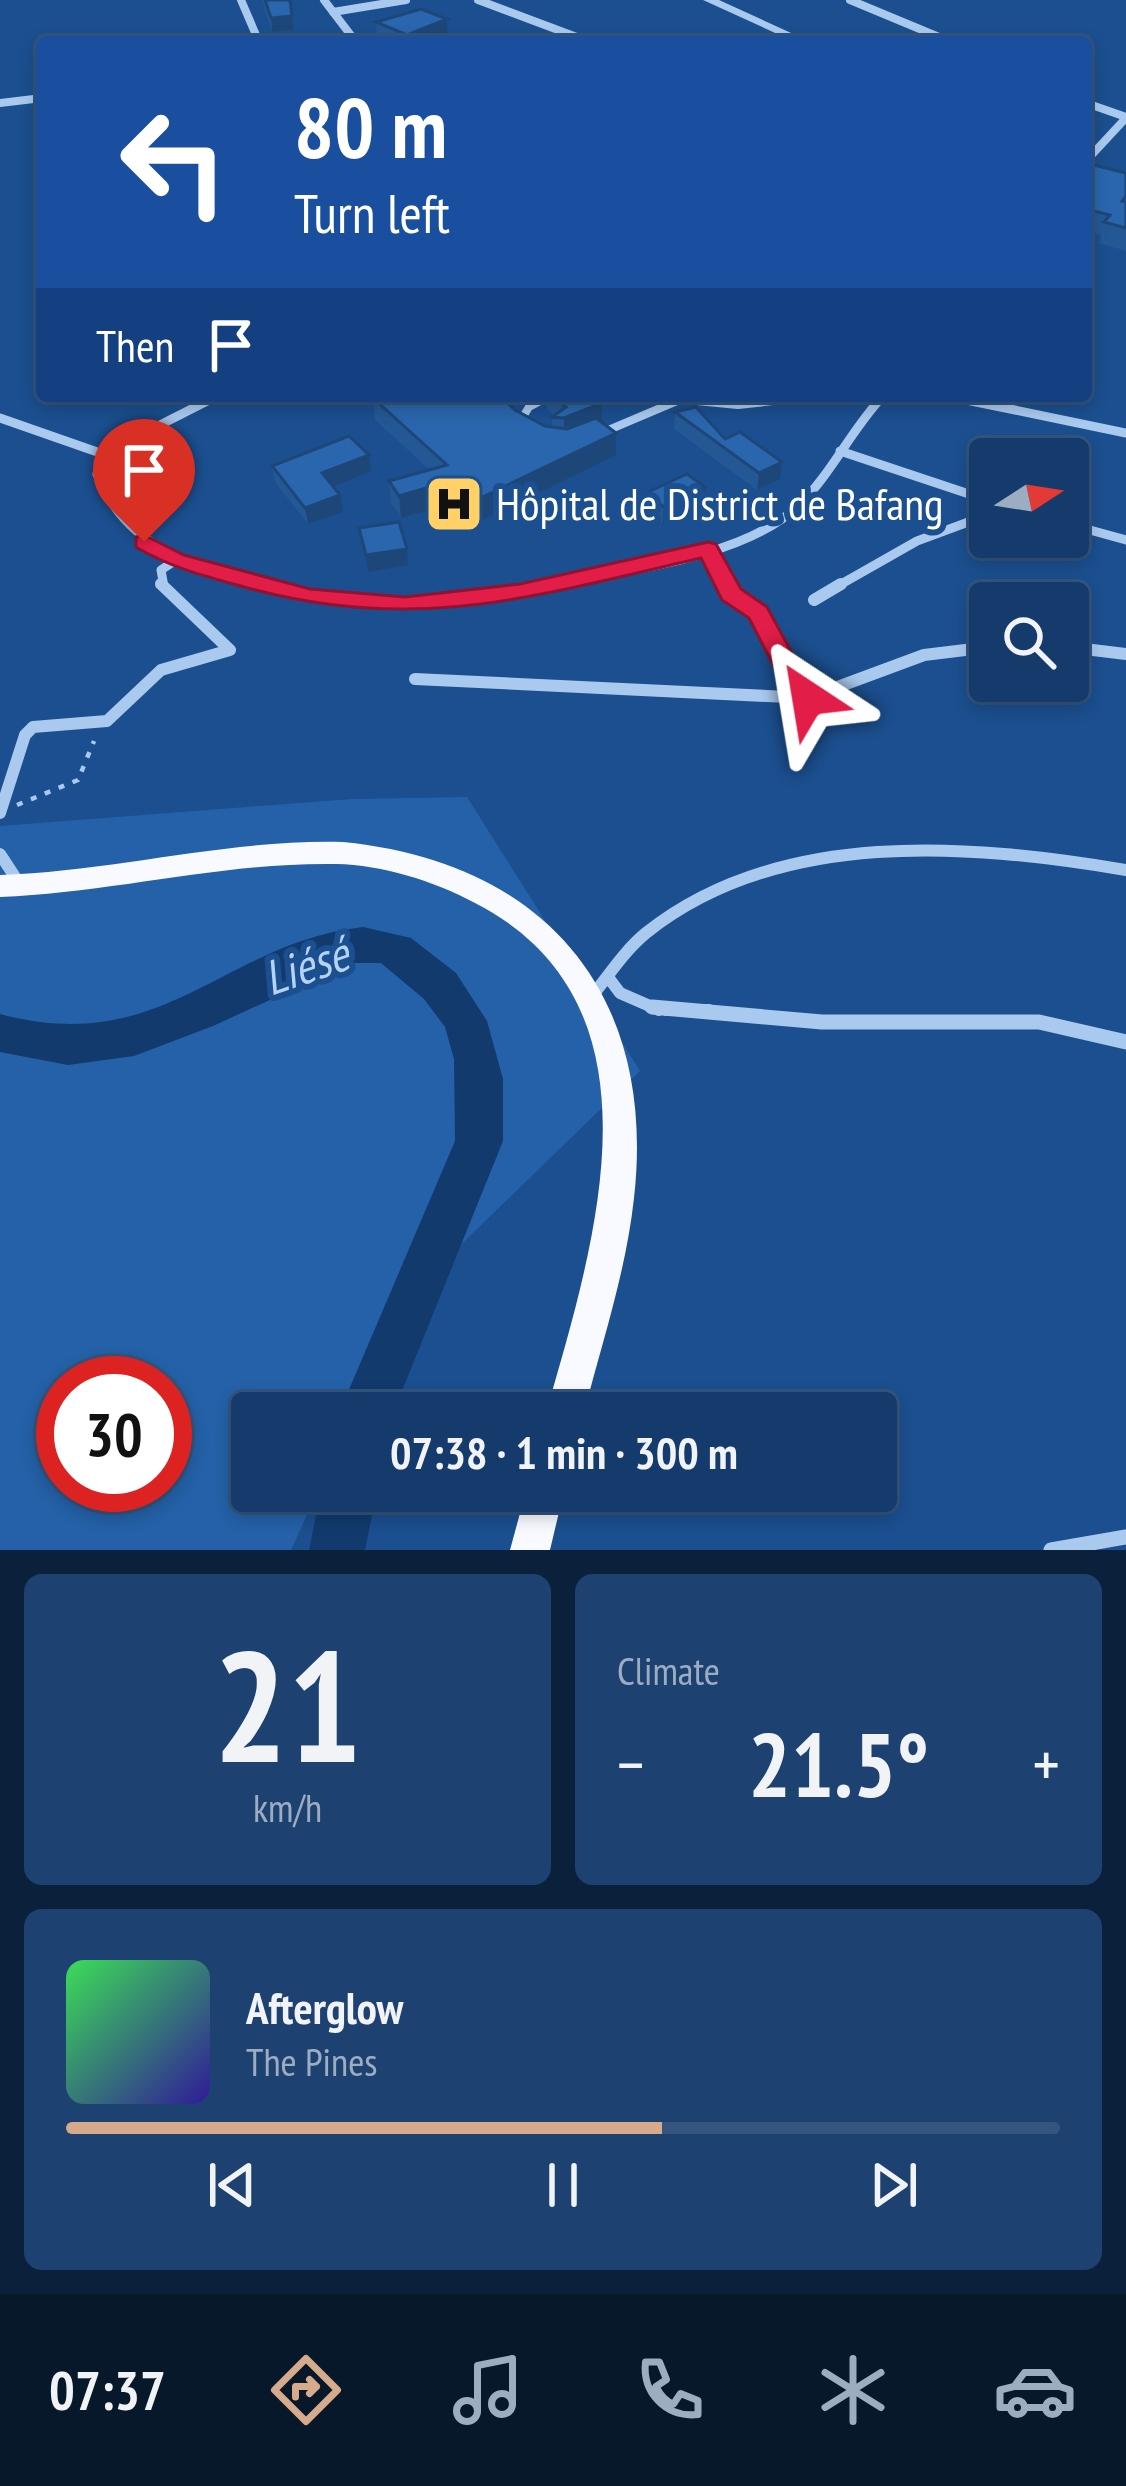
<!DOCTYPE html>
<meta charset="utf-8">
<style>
body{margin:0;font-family:"PT Sans Narrow",sans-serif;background:#1d4271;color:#f1f3f6;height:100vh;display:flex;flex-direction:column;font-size:45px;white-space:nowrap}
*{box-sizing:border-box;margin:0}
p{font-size:39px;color:#9dadc1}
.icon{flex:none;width:66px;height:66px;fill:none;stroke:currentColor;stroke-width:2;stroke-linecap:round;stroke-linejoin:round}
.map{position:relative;height:1550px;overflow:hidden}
.details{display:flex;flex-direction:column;gap:24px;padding:24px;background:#0b203b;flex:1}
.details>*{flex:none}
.guide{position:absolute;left:36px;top:36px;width:1056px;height:366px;border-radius:12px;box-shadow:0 6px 18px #0003,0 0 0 3px #33557e;background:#1a4fa0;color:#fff;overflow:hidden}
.needle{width:78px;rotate:78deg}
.buttons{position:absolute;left:969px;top:438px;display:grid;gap:24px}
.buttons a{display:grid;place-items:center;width:120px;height:120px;border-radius:12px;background:#143b6b;box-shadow:0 6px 18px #0003,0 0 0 3px #33557e;font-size:60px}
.speed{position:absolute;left:36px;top:1356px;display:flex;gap:24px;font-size:60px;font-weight:700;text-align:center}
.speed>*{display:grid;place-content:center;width:156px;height:156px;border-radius:50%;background:#143b6b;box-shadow:0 6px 18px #0003,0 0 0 3px #33557e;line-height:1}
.speed .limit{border:18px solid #d22;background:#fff;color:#111}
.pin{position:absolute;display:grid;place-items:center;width:102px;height:102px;color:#fff;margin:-123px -51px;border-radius:50% 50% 50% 0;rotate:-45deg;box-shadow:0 0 12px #0007}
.pin .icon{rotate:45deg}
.me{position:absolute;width:132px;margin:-66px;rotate:327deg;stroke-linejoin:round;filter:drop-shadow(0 0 9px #0008)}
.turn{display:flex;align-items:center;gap:42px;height:252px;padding:0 60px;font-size:54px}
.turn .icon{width:156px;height:156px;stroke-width:2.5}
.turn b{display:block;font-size:84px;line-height:102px}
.then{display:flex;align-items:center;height:114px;padding:0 60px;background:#0003;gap:24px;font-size:45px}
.big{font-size:90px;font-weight:700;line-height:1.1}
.details .widget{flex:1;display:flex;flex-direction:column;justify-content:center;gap:18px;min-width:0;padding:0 42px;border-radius:18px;background:#1d4271}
.details .dial{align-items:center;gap:0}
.dial b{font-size:156px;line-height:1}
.song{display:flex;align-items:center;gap:36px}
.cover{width:144px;height:144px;border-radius:18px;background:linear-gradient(135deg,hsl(130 70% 55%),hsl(250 70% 35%))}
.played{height:12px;border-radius:6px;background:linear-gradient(90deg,#d6ab8b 60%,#33557e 60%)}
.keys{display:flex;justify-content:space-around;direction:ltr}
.heat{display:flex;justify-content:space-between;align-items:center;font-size:66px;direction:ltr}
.details .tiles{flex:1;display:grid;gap:24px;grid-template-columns:1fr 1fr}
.widget:last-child{grid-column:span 2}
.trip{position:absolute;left:231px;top:1392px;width:666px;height:120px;border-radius:12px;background:#143b6b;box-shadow:0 6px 18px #0003,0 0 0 3px #33557e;font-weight:700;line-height:120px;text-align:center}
.tabs{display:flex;height:192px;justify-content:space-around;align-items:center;background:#08182b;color:#9dadc1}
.tabs .icon{width:84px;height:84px}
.tabs .selected{color:#d6ab8b}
.tabs b{font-size:54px;color:#f1f3f6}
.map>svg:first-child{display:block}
</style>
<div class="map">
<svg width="1126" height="1550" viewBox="0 0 1126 1550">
<rect width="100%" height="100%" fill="#1b4f8f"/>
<path fill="#2461a8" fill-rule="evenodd" d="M 467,797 L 640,1071 L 407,1297 L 354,1413 L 252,1413 L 252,1491 L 318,1491 L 291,1550 L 0,1550 L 0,826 L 352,799 ZM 63,1383 L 165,1383 L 165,1485 L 63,1485 Z"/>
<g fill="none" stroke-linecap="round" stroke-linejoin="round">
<path fill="#123a6d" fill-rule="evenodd" d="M 363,927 L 411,938 L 456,973 L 487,1021 L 503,1079 L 503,1141 L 393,1413 L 339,1413 L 455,1141 L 454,1059 L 445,1027 L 424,999 L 381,963 L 350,963 L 213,1026 L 134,1056 L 68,1065 L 0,1052 L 0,1014 C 164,1058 222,943 363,927 Z
M 321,1491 L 377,1491 L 365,1550 L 309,1550 Z"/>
<path stroke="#a9c9ee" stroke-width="4.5" stroke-dasharray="6 9" stroke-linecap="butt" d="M 17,805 L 78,780 L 94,741"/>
<path stroke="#a9c9ee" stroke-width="8" d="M 645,396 L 738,405 L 819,396
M 521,420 L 529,407 L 544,399
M 599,434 L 677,401"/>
<path stroke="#a9c9ee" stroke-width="8" d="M 241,0 L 259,42
M 324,0 L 356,42
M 478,0 L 590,42
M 850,0 L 951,42
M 333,12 L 406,0
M 0,103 L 42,98
M 1086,103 L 1126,117
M 1086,161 L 1126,118"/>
<path stroke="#a9c9ee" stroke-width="9" d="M 217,396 L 103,454 L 97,474 C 127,551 197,568 271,587
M 947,396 L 1126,433
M 0,418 L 103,454
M 840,451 L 990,501
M 1068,524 L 1126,540
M 708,549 L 728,587
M 164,587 L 161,570 L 176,560
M 539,587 C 614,572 743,560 799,505 C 832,473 851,430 883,396
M 836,587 L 917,541 L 990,514"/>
<path stroke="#a9c9ee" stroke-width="12" d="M 259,584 C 360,611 452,605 554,584
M 726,584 L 759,613 L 803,698
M 814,600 L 841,584
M 1068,647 L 1126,654
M 415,679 L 808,698 L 924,655 L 990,647
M 0,813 L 25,735 L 33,727 L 107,721 L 161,670 L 230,650 L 161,584
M 0,854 L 19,883
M 608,977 L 620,993 L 659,1010
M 592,996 C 609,975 625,950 646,933 C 779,827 970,844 1126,870
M 666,1010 L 709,1010"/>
<path stroke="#a9c9ee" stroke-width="15" d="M 652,1007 L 822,1022 L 1039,1022 L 1126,1042
M 1051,1550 L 1126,1537"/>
<path fill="#a9c9ee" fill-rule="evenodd" d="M 703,0 L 719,0 L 811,42 L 795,42 Z"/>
<path fill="#f8faff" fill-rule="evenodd" d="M 343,842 C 546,862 657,995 634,1198 C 626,1272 602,1342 584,1413 L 546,1413 C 593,1247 674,1005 475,903 C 434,881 383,865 336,864 C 223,862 112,893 0,897 L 0,875 C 115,871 228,839 343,842 Z
M 526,1491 L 564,1491 L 550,1550 L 510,1550 Z"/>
</g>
<path fill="#245895" d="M 262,0 L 290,0 L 294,30 L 272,32 Z
M 447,19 L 448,40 L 442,42 L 377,42 L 376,22 Z
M 1086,163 L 1126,173 L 1126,251 L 1099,243 L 1101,235 L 1086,231 Z
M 547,396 L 603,396 L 602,420 L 599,421 L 616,433 L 616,455 L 471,526 L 445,505 L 401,518 L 391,503 L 389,481 L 430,470 L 375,420 L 373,398 L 515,410 L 545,426 L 552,427 L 552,417 L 554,415 L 547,409 Z
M 675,412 L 725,439 L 780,479 L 757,490 L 674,429 Z
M 369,455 L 371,471 L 333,486 L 343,512 L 308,524 L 275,482 L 272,466 Z
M 705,487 L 704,504 L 663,523 L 645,510 L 646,493 Z"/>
<path fill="#1d4779" d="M 292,16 L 294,30 L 272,32 L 271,18 Z
M 447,19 L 448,40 L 442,42 L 408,42 L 407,35 Z
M 600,396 L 603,396 L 602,420 L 564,435 L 564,418 Z
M 616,433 L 616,455 L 471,526 L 470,503 Z
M 369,455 L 371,471 L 325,490 L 322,473 Z
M 782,462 L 780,479 L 757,490 L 759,473 Z
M 443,483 L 445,505 L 401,518 L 399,496 Z
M 705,487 L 704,504 L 663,523 L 664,507 Z
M 340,495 L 343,512 L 308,524 L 305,508 Z
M 407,549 L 408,565 L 368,572 L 366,555 Z"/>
<path fill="#2a66ad" stroke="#1d4779" stroke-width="3" d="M 265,0 L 290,0 L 292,16 L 271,18 Z
M 421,9 L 447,19 L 407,35 L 376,22 Z
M 1086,163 L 1126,173 L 1126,196 L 1122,201 L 1126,202 L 1126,228 L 1104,222 L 1110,215 L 1086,209 Z
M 378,396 L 500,396 L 515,410 L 545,426 L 567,429 L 596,418 L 616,433 L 470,503 L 443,483 L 399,496 L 389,481 L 447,465 L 373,398 Z
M 551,396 L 600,396 L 595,398 L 602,403 L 564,418 L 552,417 L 566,407 Z
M 696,407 L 725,439 L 740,432 L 782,462 L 759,473 L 675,412 Z
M 349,436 L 369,455 L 322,473 L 340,495 L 305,508 L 272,466 Z
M 687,474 L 705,487 L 664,507 L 646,493 Z
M 399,522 L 407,549 L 366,555 L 359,528 Z"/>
<path fill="#e11d48" stroke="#92132f" stroke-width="3" d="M 144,535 L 184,555 L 310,589 L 405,597 L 520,584 L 708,542 L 716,544 L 741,589 L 767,607 L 812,690 L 822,698 L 808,707 L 794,705 L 749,618 L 722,600 L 701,558 C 536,596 417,634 248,588 C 208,577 171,568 136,547 L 136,537 Z"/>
<defs>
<g id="hospital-square" transform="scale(3)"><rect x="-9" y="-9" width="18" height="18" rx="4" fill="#ffd166" stroke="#1b4f8f"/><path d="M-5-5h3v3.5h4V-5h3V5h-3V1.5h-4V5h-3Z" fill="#111"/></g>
</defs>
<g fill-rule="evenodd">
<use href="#hospital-square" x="454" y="504"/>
</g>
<g text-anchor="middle" stroke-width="12" stroke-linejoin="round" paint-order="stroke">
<g font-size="45" fill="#fff" stroke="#1b4f8f" text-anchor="start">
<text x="496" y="520">Hôpital de District de Bafang</text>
</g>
<g font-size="48" font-style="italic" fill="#b5d3f5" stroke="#1b4f8f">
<text transform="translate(306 966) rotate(-19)" y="17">Liésé</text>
</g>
</g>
</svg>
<div class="buttons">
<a><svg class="needle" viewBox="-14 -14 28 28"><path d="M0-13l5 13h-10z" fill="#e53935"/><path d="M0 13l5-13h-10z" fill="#9dadc1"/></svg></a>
<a><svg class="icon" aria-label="search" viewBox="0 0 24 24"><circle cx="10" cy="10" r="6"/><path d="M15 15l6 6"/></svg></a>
</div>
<div class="speed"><div class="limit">30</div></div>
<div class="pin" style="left:144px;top:542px;background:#d93025"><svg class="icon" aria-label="arrive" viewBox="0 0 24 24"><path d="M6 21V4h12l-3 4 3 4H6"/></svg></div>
<svg class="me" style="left:808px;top:698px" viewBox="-20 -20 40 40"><path d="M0-17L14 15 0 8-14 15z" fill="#e11d48" stroke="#fff" stroke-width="4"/></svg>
<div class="trip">07:38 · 1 min · 300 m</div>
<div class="guide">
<div class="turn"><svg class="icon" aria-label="left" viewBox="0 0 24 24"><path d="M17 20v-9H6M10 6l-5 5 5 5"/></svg><div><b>80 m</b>Turn left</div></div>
<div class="then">Then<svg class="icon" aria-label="arrive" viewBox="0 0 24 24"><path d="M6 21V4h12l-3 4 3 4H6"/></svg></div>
</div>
</div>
<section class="details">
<div class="tiles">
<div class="widget dial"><b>21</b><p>km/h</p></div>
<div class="widget"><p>Climate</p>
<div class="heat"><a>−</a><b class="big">21.5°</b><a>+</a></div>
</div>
<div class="widget">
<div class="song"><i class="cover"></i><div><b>Afterglow</b><p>The Pines</p></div></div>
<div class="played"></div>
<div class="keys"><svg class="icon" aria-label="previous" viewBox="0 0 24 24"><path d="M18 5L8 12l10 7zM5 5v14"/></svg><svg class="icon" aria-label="pause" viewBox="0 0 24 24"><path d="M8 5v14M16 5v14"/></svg><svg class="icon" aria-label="next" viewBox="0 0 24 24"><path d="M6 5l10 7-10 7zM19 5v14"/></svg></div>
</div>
</div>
</section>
<nav class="tabs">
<b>07:37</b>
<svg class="icon selected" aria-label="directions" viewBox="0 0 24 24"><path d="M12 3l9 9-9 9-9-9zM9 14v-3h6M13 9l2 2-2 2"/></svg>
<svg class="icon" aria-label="music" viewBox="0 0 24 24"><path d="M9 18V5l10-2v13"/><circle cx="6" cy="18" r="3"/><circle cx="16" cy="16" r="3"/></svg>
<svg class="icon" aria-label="phone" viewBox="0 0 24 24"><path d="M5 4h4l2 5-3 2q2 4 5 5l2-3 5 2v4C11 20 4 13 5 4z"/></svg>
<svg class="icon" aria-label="climate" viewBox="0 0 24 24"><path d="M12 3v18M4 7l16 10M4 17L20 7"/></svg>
<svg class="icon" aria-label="car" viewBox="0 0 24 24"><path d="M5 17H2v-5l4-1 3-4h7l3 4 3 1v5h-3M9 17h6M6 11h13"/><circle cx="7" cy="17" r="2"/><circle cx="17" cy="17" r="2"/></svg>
</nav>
